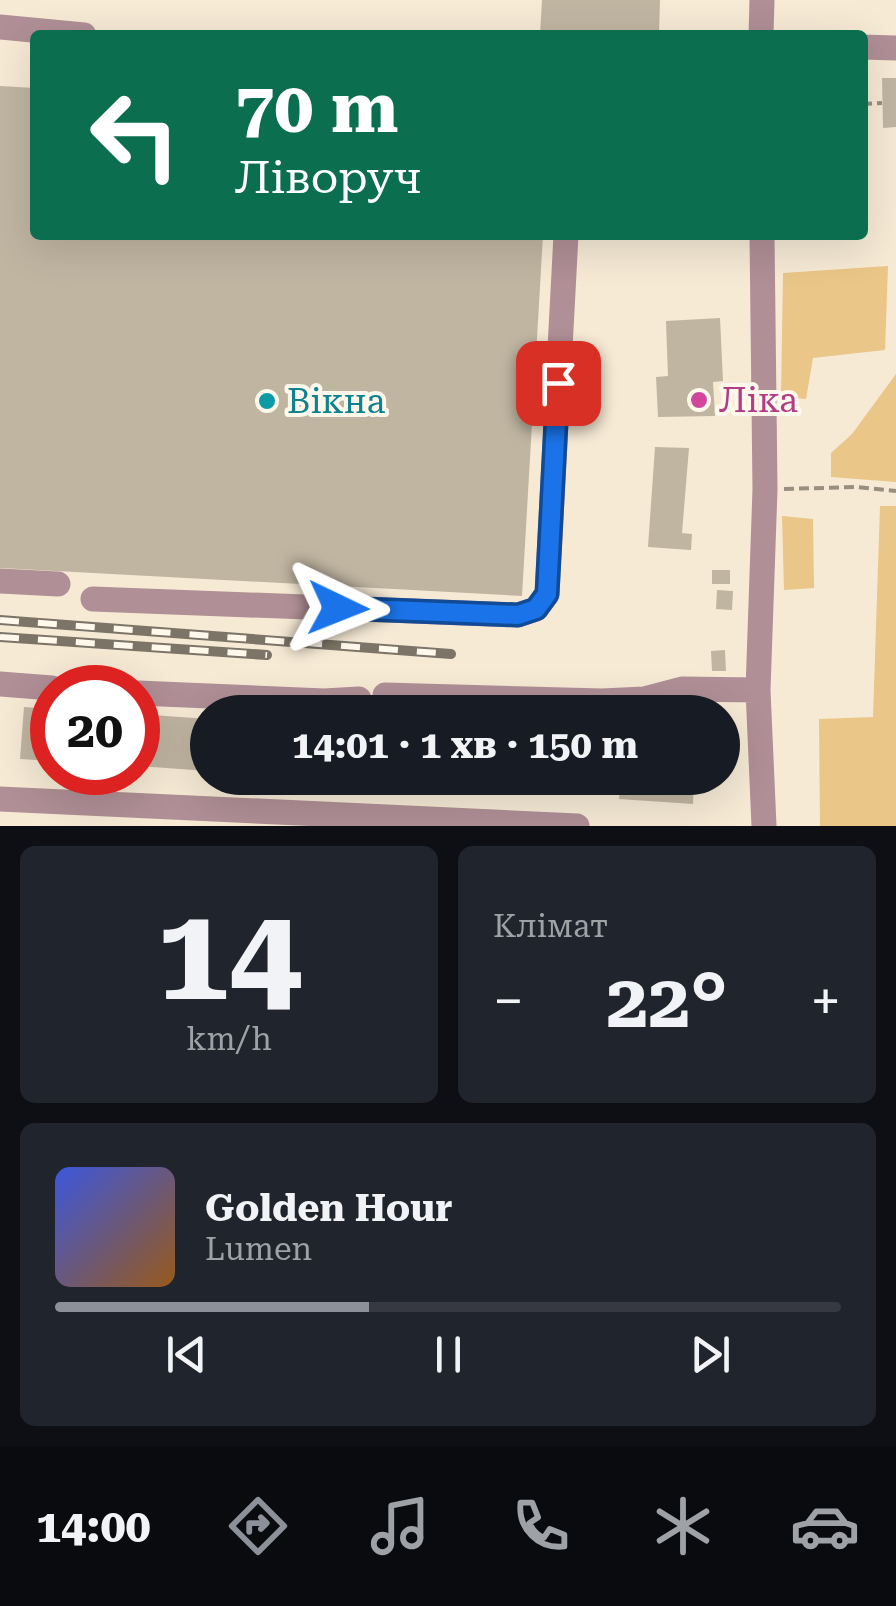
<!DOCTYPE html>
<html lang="uk">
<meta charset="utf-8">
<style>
body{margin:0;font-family:"Roboto Serif",serif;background:#20242c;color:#f1f3f6;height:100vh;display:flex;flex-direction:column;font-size:38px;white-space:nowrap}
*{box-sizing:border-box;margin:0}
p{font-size:32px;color:#9ea1a6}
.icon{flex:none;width:55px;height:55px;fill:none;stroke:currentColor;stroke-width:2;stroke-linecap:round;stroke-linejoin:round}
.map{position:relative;height:826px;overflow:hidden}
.side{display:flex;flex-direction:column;gap:20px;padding:20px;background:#0d0f14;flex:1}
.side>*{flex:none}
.banner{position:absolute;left:30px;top:30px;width:838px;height:210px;border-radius:10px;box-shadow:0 10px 40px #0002;background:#0b6e4f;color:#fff;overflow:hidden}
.speed{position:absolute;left:30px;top:665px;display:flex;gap:20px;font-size:50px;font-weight:700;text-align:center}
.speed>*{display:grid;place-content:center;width:130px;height:130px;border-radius:50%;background:#171b24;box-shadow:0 10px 40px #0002;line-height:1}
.speed .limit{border:15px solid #d22;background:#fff;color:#111}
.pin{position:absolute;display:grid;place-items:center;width:85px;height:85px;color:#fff;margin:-42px;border-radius:20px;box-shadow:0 5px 15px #0006}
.me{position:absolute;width:110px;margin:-55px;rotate:92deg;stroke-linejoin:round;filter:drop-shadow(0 0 8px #0008)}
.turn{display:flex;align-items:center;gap:35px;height:210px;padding:0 40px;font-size:45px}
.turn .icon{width:130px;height:130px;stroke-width:2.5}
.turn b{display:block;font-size:70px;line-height:85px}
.big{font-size:75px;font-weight:700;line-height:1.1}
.side .tile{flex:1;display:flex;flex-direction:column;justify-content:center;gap:15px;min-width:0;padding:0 35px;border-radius:15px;background:#20242c}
.side .dial{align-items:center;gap:0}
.dial b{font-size:130px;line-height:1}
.song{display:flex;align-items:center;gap:30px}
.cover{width:120px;height:120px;border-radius:15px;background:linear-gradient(135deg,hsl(230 70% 55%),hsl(30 70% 35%))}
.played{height:10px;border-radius:5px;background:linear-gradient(90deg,#8c9099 40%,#363941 40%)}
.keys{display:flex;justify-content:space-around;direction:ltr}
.heat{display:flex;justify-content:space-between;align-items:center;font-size:55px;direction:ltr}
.side .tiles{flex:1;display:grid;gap:20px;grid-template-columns:1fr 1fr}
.tile:last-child{grid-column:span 2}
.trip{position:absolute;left:190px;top:695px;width:550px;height:100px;border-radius:50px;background:#171b24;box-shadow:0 10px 40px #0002;font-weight:700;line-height:100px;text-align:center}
.dock{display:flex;height:160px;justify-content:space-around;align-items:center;background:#090b0e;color:#9ea1a6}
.dock .icon{width:70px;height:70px}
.dock .selected{color:#8c9099}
.dock b{font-size:45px;color:#f1f3f6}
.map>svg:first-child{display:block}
</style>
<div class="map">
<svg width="896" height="826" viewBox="0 0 896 826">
<rect width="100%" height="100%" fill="#f6ead5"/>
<path fill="#eac688" d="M 888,266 L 885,350 L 813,358 L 806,399 L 781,397 L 783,273 Z
M 896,374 L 896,482 L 831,477 L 831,453 L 852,434 Z
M 880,506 L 896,506 L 896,826 L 820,826 L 819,719 L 873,717 Z
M 782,516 L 813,519 L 814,588 L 784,590 Z"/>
<path fill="#c0b5a1" d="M 542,0 L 660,0 L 659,35 L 540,35 Z
M 882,78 L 896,78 L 896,127 L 883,128 Z
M 0,86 L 35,88 L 35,235 L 543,235 L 522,596 L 0,568 Z
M 720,318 L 723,381 L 713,382 L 715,416 L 658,417 L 656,377 L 668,376 L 666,321 Z
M 655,447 L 689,448 L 682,533 L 692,534 L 691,550 L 648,547 Z
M 712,570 L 730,570 L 730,584 L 712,584 Z
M 717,590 L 733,591 L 732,610 L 716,609 Z
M 725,650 L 726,671 L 712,671 L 711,651 Z
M 24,707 L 52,709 L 52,761 L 20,759 Z
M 138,714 L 208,719 L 208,771 L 138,766 Z
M 621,778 L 694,782 L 693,804 L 619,799 Z"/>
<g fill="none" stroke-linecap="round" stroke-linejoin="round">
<path stroke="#988f81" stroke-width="4" stroke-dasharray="10 5" stroke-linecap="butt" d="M 862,104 L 882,103
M 784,489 L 856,487 L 896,491"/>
<path stroke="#b08f96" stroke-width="25" d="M 0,27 L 84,35
M 761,35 L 762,0
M 862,47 L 896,48
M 762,235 L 765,489 L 758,690 L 764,826
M 0,581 L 58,584
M 93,599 L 518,615 L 536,609 L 547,594 L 566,235
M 0,684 L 52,688
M 138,693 L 324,701 L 359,699
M 385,695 L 602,701 L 644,699 L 682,689 L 758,690
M 0,799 L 577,826"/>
<g stroke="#7b7467" stroke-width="10">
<path id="rail" d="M 0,620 L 451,654
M 0,637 L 267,655"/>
</g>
<use href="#rail" stroke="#fff8eb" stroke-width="6" stroke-dasharray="19" stroke-linecap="butt"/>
</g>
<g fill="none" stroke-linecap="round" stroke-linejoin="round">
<g stroke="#114b97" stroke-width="25">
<path id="route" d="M 338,608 L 518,615 L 536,609 L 547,594 L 558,383"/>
</g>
<use href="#route" stroke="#1a73e8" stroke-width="18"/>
</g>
<circle fill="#d1479c" stroke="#fff8eb" stroke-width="4" cx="699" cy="400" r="10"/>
<circle fill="#0f9aa8" stroke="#fff8eb" stroke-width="4" cx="267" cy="401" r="10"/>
<g text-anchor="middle" stroke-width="8" stroke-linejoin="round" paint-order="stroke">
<g font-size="35" fill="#b23c85" stroke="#fff8eb" text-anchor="start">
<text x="719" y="412">Ліка</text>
</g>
<g font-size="35" fill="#0d838f" stroke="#fff8eb" text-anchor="start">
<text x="287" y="413">Вікна</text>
</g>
</g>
</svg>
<div class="speed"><div class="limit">20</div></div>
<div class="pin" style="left:558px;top:383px;background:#d93025"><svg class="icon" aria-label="arrive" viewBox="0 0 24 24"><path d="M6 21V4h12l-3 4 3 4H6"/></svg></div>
<svg class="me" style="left:338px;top:608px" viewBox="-20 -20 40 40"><path d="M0-17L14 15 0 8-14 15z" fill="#1a73e8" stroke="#fff" stroke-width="4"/></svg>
<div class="trip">14:01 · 1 хв · 150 m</div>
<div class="banner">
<div class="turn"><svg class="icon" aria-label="left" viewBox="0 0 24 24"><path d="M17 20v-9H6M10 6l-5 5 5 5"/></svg><div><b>70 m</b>Ліворуч</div></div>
</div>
</div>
<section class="side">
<div class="tiles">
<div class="tile dial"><b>14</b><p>km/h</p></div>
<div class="tile"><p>Клімат</p>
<div class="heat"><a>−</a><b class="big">22°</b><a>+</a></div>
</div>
<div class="tile">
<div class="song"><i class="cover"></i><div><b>Golden Hour</b><p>Lumen</p></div></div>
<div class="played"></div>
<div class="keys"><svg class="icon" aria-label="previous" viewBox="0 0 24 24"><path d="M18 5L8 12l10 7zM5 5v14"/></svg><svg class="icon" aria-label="pause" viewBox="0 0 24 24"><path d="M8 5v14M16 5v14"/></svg><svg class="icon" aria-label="next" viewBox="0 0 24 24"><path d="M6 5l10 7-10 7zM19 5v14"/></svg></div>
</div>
</div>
</section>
<nav class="dock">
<b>14:00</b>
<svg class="icon selected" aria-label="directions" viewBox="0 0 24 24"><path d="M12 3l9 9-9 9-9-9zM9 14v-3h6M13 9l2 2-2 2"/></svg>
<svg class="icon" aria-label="music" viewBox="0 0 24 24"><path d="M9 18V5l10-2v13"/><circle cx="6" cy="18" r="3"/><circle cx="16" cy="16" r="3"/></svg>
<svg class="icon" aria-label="phone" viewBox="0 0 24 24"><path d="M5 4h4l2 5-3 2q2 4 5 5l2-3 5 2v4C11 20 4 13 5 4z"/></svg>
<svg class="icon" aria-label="climate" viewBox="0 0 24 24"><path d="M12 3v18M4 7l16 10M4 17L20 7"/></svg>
<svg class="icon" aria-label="car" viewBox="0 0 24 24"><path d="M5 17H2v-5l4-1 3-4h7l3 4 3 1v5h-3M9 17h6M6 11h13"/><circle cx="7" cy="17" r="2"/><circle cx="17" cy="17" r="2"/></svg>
</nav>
